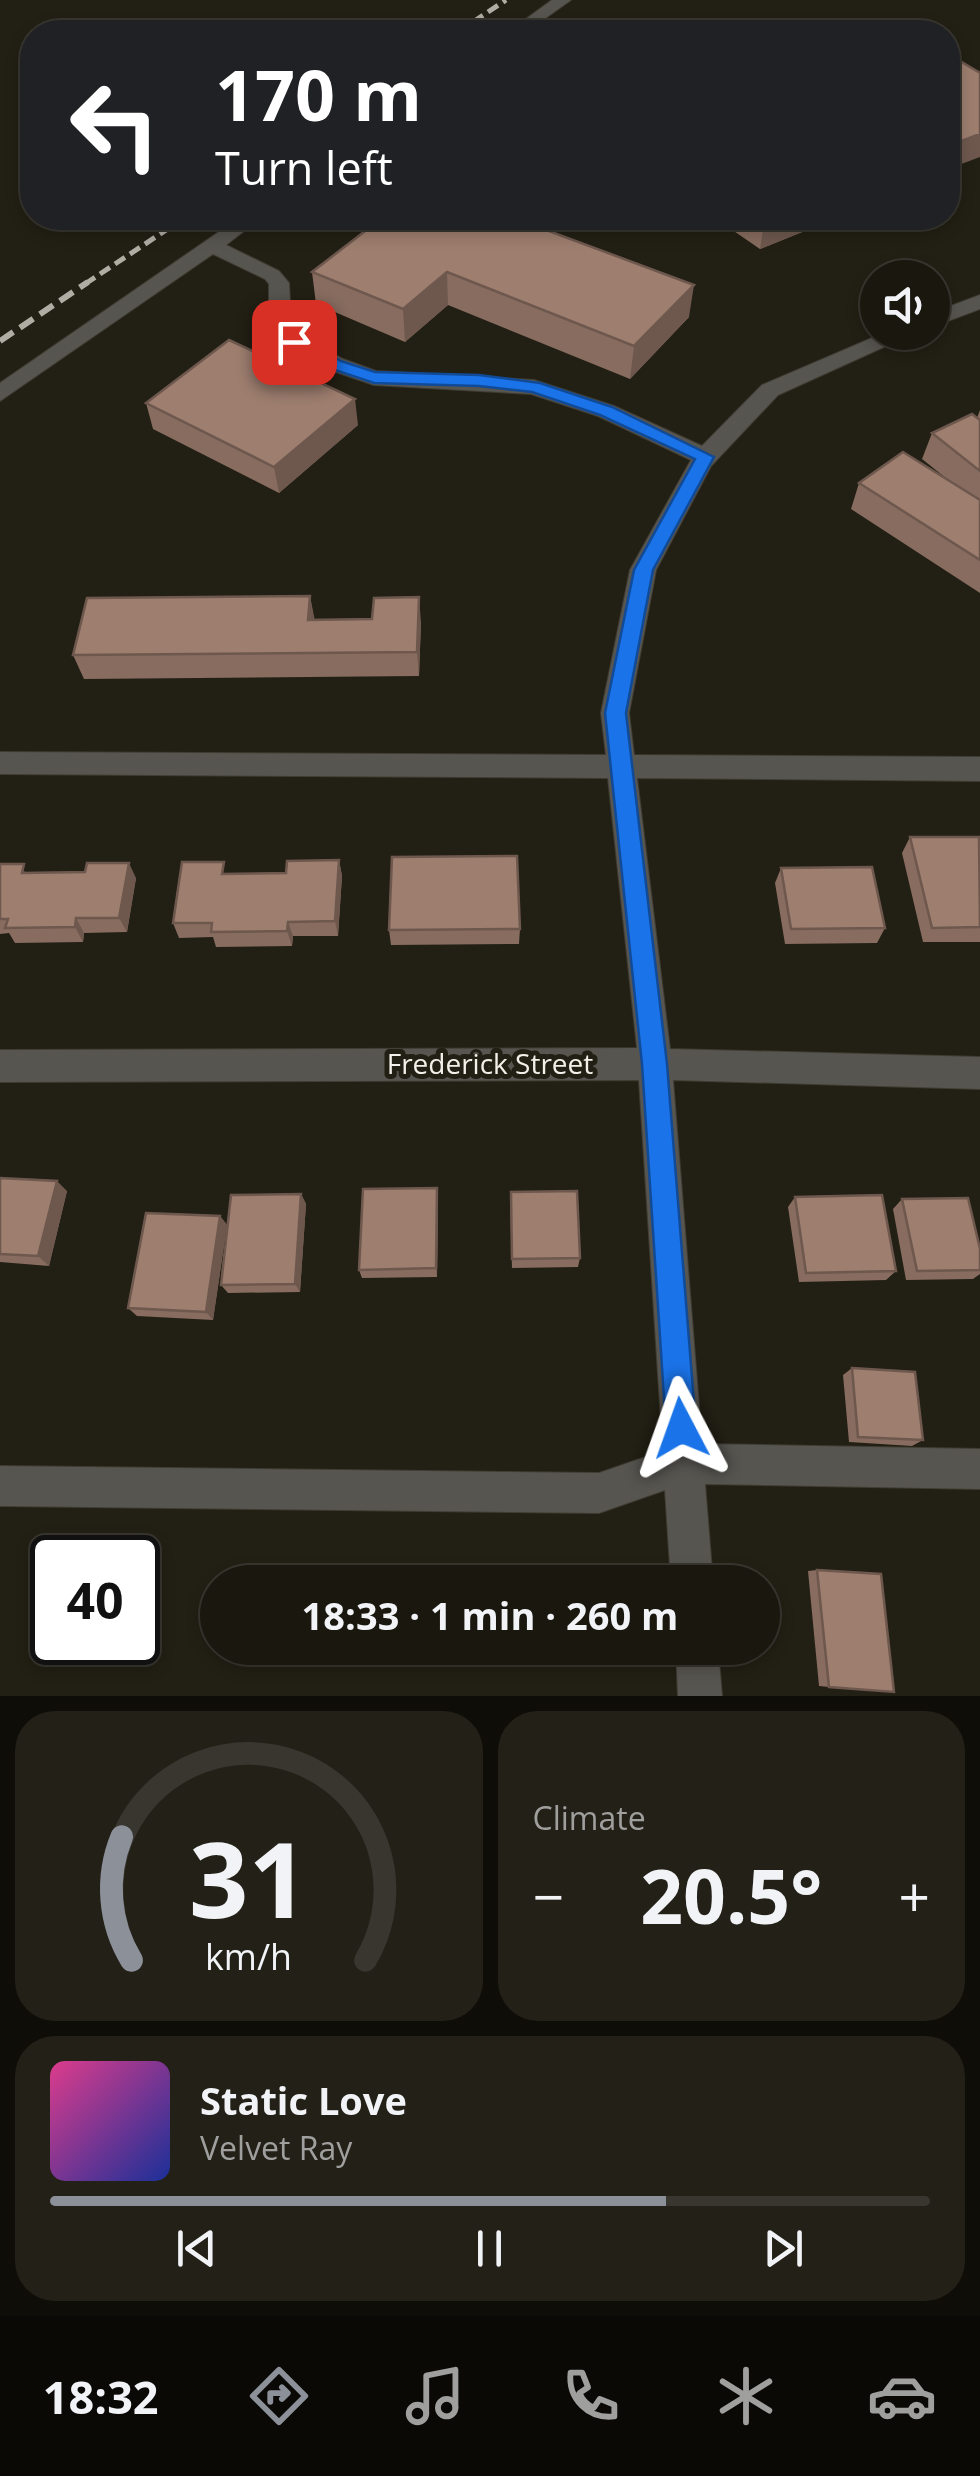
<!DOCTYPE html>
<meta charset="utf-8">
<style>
body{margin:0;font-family:"Open Sans",sans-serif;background:#232018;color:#f1f3f6;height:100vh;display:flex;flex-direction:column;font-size:38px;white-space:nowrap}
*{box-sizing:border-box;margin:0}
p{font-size:32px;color:#9f9f9e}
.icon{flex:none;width:55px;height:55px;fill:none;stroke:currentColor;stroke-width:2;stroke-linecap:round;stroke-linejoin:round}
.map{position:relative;height:1696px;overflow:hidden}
.side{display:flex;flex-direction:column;gap:15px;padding:15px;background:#0e0d08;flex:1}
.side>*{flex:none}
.guide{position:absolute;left:20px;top:20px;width:940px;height:210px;border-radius:40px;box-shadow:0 5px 15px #0003,0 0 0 2px #38362f;background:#202124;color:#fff;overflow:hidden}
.controls{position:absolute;left:860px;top:260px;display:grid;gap:20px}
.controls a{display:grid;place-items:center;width:90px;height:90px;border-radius:50%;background:#1a170f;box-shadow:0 5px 15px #0003,0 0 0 2px #38362f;font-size:50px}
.speed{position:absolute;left:30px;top:1535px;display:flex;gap:20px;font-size:50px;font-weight:700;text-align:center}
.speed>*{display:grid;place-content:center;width:130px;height:130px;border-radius:50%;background:#1a170f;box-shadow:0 5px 15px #0003,0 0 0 2px #38362f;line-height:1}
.speed .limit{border:5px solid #111;border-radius:15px;background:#fff;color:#111}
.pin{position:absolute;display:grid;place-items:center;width:85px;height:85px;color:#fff;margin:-42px;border-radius:20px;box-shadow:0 5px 15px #0006}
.me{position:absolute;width:110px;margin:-55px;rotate:356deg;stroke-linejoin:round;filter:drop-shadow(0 0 8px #0008)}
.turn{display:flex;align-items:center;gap:35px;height:210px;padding:0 30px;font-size:45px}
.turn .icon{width:130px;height:130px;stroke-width:2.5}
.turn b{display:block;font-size:70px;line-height:85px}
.big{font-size:75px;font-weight:700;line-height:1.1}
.side .widget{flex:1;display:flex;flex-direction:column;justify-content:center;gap:15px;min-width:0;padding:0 35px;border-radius:40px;background:#232018}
.side .dial{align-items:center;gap:0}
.dial svg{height:260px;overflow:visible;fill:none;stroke:#38362f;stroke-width:7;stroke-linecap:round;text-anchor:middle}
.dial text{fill:#f1f3f6;stroke:none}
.song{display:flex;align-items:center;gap:30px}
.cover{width:120px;height:120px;border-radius:15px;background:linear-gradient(135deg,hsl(330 70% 55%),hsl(230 70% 35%))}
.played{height:10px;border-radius:5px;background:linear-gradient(90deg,#8c9099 70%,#38362f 70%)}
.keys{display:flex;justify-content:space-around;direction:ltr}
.heat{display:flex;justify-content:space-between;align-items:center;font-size:55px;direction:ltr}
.side .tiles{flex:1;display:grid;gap:15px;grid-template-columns:1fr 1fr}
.widget:last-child{grid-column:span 2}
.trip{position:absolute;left:200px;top:1565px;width:580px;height:100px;border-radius:50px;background:#1a170f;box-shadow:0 5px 15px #0003,0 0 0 2px #38362f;font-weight:700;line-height:100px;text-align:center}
.tabs{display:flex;height:160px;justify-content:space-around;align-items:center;background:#0a0906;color:#9f9f9e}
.tabs .icon{width:70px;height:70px}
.tabs .current{color:#8c9099}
.tabs b{font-size:45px;color:#f1f3f6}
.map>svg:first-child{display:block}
</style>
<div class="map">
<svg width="980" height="1696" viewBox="0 0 980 1696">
<rect width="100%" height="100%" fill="#221f14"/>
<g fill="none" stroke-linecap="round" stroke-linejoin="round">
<g stroke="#3f3c32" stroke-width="2">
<path id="minor" d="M 552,0 L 571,0 L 526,32 L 508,32 Z
M 239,218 L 261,218 L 226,245 L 279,271 L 289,283 L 291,320 L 302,336 L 343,359 L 376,371 L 534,380 L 614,406 L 702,446 L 762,385 L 886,332 L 917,332 L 778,395 L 711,466 L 656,570 L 629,713 L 634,755 L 980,757 L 980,781 L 637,778 L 670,1049 L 980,1057 L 980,1089 L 673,1080 L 702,1444 L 980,1449 L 980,1489 L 705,1484 L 713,1582 L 671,1582 L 665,1490 L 599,1513 L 0,1506 L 0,1466 L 599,1473 L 663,1451 L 639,1080 L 0,1082 L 0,1050 L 637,1048 L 608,778 L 0,774 L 0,752 L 606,755 L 601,713 L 630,570 L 691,460 L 598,416 L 531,394 L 374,385 L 327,369 L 286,346 L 269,320 L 269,284 L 265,279 L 213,254 L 0,401 L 0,383 Z
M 980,295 L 980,309 L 932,327 L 932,313 Z
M 676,1648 L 718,1648 L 722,1696 L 678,1696 Z"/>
</g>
<use href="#minor" fill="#575550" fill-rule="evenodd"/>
<path stroke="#b0ada4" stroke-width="5" stroke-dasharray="12 6" stroke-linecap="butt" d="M 458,32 L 506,0
M 85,284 L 184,218"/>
<path stroke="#b0ada4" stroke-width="6" stroke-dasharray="16 8" stroke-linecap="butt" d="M 0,341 L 88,282"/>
</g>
<path fill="#876c5f" d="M 382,218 L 689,317 L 630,379 L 448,305 L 405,342 L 316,304 L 312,272 Z
M 726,218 L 837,218 L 760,249 L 725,225 Z
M 146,403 L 358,425 L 279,493 L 153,429 Z
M 980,410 L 980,593 L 851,509 L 859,483 L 947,479 L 922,459 L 932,433 L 977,418 Z
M 310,596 L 314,620 L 421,622 L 419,676 L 84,679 L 73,655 Z
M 910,837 L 980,839 L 980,942 L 923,942 L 902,853 Z
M 339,860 L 342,876 L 338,936 L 293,936 L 292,946 L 216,947 L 213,937 L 179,938 L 173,923 L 228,874 L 286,873 Z
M 0,864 L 29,873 L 136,878 L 127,932 L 84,933 L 83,942 L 15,943 L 9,933 L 0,934 Z
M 781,868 L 885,928 L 877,943 L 785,944 L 775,883 Z
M 520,929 L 519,944 L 391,945 L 389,930 Z
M 0,1178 L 67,1191 L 49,1266 L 0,1262 Z
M 301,1194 L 306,1204 L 300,1292 L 228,1293 L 221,1285 Z
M 795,1197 L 896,1271 L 886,1280 L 799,1282 L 788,1207 Z
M 438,1199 L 437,1277 L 362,1278 L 359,1270 Z
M 902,1199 L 980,1249 L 980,1274 L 973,1279 L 906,1280 L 893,1209 Z
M 510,1202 L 580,1258 L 578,1267 L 512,1268 Z
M 220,1216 L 227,1225 L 213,1320 L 137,1316 L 128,1308 Z
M 852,1368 L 923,1440 L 912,1446 L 849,1442 L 843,1375 Z
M 817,1570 L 829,1687 L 819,1686 L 808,1571 Z"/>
<path fill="#6e584e" d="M 980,134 L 980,157 L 948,169 L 948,146 Z
M 795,218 L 837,218 L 760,249 L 763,230 Z
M 447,272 L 448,305 L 405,342 L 403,309 Z
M 694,285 L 689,317 L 630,379 L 634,346 Z
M 355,399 L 358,425 L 279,493 L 274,467 Z
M 310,596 L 315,621 L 308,620 Z
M 419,597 L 421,622 L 419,676 L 417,652 Z
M 339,860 L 342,876 L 338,936 L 335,921 Z
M 129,863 L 136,878 L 127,932 L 119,918 Z
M 76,918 L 84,933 L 83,942 L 75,927 Z
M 288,922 L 293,936 L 292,946 L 287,931 Z
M 57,1181 L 67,1191 L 49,1266 L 38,1256 Z
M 437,1188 L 438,1199 L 437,1277 L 436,1268 Z
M 301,1194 L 306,1204 L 300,1292 L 295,1284 Z
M 220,1216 L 227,1225 L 213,1320 L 206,1312 Z"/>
<path fill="#9d7e6f" stroke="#6e584e" stroke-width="2.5" d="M 950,55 L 980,73 L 980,134 L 948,146 L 948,56 Z
M 382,218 L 514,218 L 694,285 L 634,346 L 447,272 L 403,309 L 312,272 Z
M 745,218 L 795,218 L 763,230 Z
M 229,340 L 355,399 L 274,467 L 146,403 Z
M 972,414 L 980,420 L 980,471 L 932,433 Z
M 903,452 L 980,500 L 980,560 L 859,483 Z
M 310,596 L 308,620 L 372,619 L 374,598 L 419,597 L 417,652 L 73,655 L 87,598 Z
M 910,837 L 979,837 L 980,927 L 932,928 Z
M 517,856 L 520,929 L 389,930 L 392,857 Z
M 339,860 L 335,921 L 288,922 L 287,931 L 211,932 L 212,923 L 173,923 L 182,862 L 224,862 L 222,874 L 286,873 L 287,861 Z
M 87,863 L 129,863 L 119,918 L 76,918 L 75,927 L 5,928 L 8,919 L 0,919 L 0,864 L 24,864 L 22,873 L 85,872 Z
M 872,867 L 885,928 L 791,929 L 781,868 Z
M 0,1178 L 57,1181 L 38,1256 L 0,1254 Z
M 437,1188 L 436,1268 L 359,1270 L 363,1189 Z
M 577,1191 L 580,1258 L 512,1259 L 511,1192 Z
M 301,1194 L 295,1284 L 221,1285 L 231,1195 Z
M 882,1195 L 896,1271 L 806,1273 L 795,1197 Z
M 968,1198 L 980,1249 L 980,1270 L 917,1271 L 902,1199 Z
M 146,1213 L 220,1216 L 206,1312 L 128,1308 Z
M 852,1368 L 915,1372 L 923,1440 L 858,1437 Z
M 817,1570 L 881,1574 L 894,1692 L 829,1687 Z"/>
<path fill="#1a73e8" stroke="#114b97" stroke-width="2.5" d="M 288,338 L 300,338 L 341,361 L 375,372 L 479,375 L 540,383 L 612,407 L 714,457 L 653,570 L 626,713 L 667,1064 L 696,1428 L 691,1438 L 681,1443 L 670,1438 L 666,1428 L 642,1064 L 605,713 L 634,570 L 695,459 L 600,415 L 532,392 L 479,386 L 374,383 L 329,368 L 288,345 Z"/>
<g text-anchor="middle" stroke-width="10" stroke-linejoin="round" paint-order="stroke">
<g font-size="28" fill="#f3f0e9" stroke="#221f14">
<text x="490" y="1074">Frederick Street</text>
</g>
</g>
</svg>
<div class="controls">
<a><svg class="icon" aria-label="sound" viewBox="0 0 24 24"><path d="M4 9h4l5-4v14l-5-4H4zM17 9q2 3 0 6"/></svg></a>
</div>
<div class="speed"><div class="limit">40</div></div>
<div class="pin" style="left:294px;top:342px;background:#d93025"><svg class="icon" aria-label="arrive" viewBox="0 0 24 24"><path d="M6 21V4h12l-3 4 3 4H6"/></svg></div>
<svg class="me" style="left:681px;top:1428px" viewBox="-20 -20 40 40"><path d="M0-17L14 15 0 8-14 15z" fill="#1a73e8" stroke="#fff" stroke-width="4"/></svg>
<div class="trip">18:33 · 1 min · 260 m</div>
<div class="guide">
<div class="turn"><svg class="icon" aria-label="left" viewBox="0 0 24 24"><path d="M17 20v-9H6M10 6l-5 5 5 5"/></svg><div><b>170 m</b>Turn left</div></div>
</div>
</div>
<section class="side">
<div class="tiles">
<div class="widget dial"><svg viewBox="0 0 100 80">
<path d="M14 69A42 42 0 1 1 86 69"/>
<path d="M14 69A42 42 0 0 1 11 31" stroke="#8c9099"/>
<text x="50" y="56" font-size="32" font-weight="700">31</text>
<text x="50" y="72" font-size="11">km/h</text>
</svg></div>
<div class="widget"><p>Climate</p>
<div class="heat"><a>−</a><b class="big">20.5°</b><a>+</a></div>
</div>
<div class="widget">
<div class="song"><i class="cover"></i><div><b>Static Love</b><p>Velvet Ray</p></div></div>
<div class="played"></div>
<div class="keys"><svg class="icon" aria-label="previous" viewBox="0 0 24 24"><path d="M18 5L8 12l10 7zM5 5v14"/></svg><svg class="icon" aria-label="pause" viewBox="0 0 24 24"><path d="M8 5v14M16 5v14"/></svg><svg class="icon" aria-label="next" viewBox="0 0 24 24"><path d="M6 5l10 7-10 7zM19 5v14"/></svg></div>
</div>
</div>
</section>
<nav class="tabs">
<b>18:32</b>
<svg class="icon current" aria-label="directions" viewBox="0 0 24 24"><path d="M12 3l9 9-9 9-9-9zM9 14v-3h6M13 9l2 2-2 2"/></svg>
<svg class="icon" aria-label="music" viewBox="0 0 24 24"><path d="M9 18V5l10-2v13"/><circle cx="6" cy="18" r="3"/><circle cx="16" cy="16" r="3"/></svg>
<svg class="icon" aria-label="phone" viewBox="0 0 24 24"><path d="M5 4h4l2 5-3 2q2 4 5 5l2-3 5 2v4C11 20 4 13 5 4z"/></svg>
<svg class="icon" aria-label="climate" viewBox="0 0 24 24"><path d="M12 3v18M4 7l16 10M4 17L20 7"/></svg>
<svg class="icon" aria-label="car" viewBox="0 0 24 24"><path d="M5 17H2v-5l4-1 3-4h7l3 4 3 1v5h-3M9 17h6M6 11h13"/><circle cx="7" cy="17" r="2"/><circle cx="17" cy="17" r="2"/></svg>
</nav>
